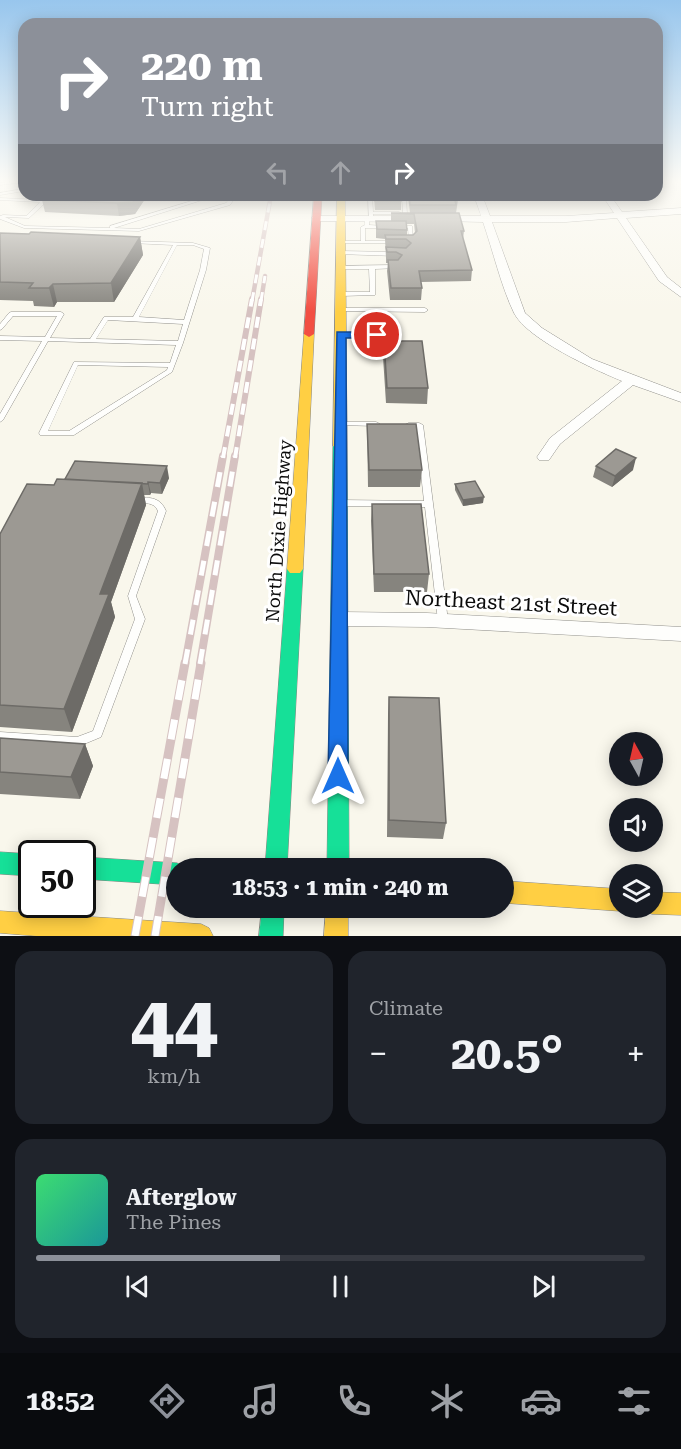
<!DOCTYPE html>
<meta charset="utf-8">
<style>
body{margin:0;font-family:"Roboto Serif",serif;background:#20242c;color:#f1f3f6;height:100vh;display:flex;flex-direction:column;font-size:22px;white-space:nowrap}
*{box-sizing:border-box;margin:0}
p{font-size:20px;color:#9ea1a6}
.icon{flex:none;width:33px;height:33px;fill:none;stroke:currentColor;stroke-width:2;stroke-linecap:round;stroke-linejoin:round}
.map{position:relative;height:936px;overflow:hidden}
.sheet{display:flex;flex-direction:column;gap:15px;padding:15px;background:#0d0f14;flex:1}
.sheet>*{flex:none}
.top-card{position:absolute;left:18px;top:18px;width:645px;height:183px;border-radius:18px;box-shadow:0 3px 15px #0003;background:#8c9099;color:#fff;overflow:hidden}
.needle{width:39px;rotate:352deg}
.controls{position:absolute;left:609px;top:732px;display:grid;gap:12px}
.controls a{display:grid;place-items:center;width:54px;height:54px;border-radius:50%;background:#171b24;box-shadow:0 3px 15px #0003;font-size:30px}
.speed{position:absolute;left:18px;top:840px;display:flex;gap:12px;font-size:30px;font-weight:700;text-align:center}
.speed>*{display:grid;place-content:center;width:78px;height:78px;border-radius:50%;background:#171b24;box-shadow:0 3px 15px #0003;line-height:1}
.speed .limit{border:3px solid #111;border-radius:9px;background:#fff;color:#111}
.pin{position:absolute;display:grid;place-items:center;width:51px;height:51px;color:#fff;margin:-26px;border:3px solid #fff;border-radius:50%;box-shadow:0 2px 6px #0007}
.me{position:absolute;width:66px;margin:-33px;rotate:0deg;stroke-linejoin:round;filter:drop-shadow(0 0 4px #0008)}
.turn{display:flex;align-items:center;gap:21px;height:126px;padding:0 24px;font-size:27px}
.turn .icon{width:78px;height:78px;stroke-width:2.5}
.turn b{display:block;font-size:42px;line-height:51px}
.lanes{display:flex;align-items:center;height:57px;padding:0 24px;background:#0003;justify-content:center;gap:30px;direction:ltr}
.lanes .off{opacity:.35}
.big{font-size:45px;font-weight:700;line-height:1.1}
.sheet .widget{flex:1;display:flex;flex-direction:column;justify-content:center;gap:9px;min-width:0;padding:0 21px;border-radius:18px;background:#20242c}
.sheet .dial{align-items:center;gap:0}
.dial b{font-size:78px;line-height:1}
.song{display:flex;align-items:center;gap:18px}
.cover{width:72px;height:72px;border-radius:9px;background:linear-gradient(135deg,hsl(140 70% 55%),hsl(180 70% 35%))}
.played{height:6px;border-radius:3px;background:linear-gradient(90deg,#8c9099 40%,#363941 40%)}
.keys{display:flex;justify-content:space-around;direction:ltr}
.heat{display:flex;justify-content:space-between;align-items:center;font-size:33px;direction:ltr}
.sheet .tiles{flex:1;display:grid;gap:15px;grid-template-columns:1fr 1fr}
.widget:last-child{grid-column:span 2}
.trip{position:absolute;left:166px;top:858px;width:348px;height:60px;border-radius:30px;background:#171b24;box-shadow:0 3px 15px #0003;font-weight:700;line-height:60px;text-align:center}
.menu{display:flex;height:96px;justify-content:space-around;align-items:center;background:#090b0e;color:#9ea1a6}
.menu .icon{width:42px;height:42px}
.menu .current{color:#8c9099}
.menu b{font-size:27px;color:#f1f3f6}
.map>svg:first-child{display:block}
</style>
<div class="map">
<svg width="681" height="936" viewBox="0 0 681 936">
<rect width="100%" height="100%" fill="#f9f7ec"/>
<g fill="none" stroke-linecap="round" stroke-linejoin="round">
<g stroke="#92918c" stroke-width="1">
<path id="lane" d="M 16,181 L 24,181 L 24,182 L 0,185 L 0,183 Z
M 24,189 L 24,191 L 0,195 L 0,193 Z
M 211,195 L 218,195 L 114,228 L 139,229 L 226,203 L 233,195 L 237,195 L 230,205 L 139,231 L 24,228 L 0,219 L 0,216 L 3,215 L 26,216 L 40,202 L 0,200 L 0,198 L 44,200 L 46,201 L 46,202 L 29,218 L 5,217 L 25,226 L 110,228 L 110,226 Z
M 368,195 L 372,195 L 373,212 L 399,212 L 401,213 L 399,214 L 373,214 L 373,218 L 369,218 Z
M 398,195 L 403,195 L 406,198 L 407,214 L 403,213 L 402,198 Z
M 365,218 L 369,219 L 369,225 L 385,226 L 387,227 L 385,228 L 365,228 L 365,241 L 396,241 L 398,242 L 398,243 L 338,243 L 338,241 L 361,241 L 361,227 L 365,225 Z
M 395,226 L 412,226 L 413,243 L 409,242 L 408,228 L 395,228 Z
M 129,241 L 193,243 L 210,248 L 206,270 L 183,343 L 172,372 L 74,435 L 40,435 L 39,433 L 74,362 L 170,363 L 176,345 L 48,341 L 3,420 L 0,422 L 0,414 L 42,341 L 0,340 L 0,336 L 45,337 L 57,316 L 13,316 L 2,329 L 0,330 L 0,324 L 9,313 L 11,312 L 61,312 L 64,314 L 50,338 L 90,339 L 104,317 L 133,317 L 173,245 L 131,243 L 129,243 ZM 177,245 L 193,245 L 204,249 L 200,270 L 184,320 L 139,317 ZM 108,320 L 183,324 L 178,341 L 96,339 ZM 78,365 L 168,367 L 167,370 L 69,431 L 48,431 Z
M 340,251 L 396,252 L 399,254 L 396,256 L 338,254 L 337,253 Z
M 396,265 L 398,266 L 398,268 L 375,269 L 375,295 L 341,296 L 338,294 L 341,292 L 370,292 L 369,269 L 341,269 L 338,267 L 339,266 Z
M 341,308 L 425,308 L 428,310 L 425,312 L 339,311 L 338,310 Z
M 340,333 L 394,333 L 397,335 L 394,337 L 338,336 L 338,334 Z
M 340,422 L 376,422 L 380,424 L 376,426 L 338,425 L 336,424 Z
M 409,423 L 419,423 L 423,425 L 448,621 L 446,624 L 443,625 L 440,624 L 438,621 L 425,507 L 340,506 L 336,503 L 340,500 L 424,501 L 416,427 L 407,426 L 405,425 Z
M 138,497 C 151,498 160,497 166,511 L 136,596 L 145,619 L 101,737 L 77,747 L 0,742 L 0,732 L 77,737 L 93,731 L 135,619 L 128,596 L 158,511 C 154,501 144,504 135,502 L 134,500 L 135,498 Z"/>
</g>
<g stroke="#92918c" stroke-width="1">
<path id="street" d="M 474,195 L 482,195 L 490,216 L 566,216 L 614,213 L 602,195 L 610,195 L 622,212 L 681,208 L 681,214 L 626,218 L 667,277 L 681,288 L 681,297 L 659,281 L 617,218 L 566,222 L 492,222 L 525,313 L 542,328 L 592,359 L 681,393 L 681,402 L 633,385 L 560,444 L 549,460 L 539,460 L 537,457 L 550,438 L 622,381 C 595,370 527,339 514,313 C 501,286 493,251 483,222 L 440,221 L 438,219 L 443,216 L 481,216 Z
M 314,216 L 410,216 L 415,219 L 410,222 L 317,221 L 312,218 Z
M 340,612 L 427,613 L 681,627 L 681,641 L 427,627 L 340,626 L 333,624 L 331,619 L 333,614 Z"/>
</g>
<g stroke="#888782" stroke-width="1">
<path id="fast" d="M 340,442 L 347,446 L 349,868 L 327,868 L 333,446 Z
M 295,563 L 300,565 L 303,569 L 287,868 L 265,868 L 287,569 L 290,565 Z
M 0,852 L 32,854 L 32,876 L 0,874 Z
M 82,857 L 177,863 L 186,868 L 177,868 L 177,885 L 82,879 Z
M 262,908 L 284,908 L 283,936 L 259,936 Z"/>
</g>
<g stroke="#888782" stroke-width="1">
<path id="slow" d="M 337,195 L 345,195 L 347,446 L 340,450 L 333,446 Z
M 309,331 L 314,334 L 303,569 L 300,573 L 290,573 L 287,569 L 304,334 Z
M 504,881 L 620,889 L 620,908 L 628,908 L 620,911 L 504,903 Z
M 652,892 L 681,893 L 681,915 L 652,914 L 644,911 L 643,908 L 652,908 Z
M 326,908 L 348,908 L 348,936 L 324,936 Z
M 0,911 L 201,924 L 209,928 L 213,936 L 37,936 L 0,933 Z"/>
</g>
<g stroke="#888782" stroke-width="1">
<path id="jam" d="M 314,195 L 322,195 L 314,334 L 309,337 L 304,334 Z"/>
</g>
<use href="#lane" fill="#fefefc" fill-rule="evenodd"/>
<use href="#street" fill="#fefefc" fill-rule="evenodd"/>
<use href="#fast" fill="#16e098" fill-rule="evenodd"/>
<use href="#slow" fill="#ffcf43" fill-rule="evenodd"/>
<use href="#jam" fill="#f24e42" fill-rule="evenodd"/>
<g stroke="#d6c2c1" stroke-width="4.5">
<path id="rail-far3" d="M 252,301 L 271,195
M 261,301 L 265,276"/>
</g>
<g stroke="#d6c2c1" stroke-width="6">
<path id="rail-far2" d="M 223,458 L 252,299
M 235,458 L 261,299"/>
</g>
<g stroke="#d6c2c1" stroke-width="8">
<path id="rail-far1" d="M 185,664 L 223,456
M 200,664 L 235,456"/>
</g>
<g stroke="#d6c2c1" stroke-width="9">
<path id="rail" d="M 135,936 L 185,663
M 155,936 L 201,663"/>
</g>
<use href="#rail-far3" stroke="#fff" stroke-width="3" stroke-dasharray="9" stroke-linecap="butt"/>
<use href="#rail-far2" stroke="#fff" stroke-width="4" stroke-dasharray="11" stroke-linecap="butt"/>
<use href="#rail-far1" stroke="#fff" stroke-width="5" stroke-dasharray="15" stroke-linecap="butt"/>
<use href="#rail" stroke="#fff" stroke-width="7" stroke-dasharray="20" stroke-linecap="butt"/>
</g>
<path fill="#86847e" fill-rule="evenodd" d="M 374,195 L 401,195 L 401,210 L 375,210 Z
M 404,195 L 456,195 L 458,200 L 456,213 L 464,231 L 463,239 L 472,270 L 471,281 L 421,282 L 422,288 L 421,300 L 390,300 L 387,271 L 388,263 L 386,263 L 386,258 L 385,239 L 376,238 L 376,221 L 391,221 L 391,213 L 410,213 L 408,196 ZM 407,224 L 414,224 L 415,233 L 413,235 L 407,235 Z
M 145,199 L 135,214 L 119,216 L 45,212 L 42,200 Z
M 0,233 L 140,237 L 143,255 L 114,302 L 57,302 L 54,307 L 34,306 L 33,301 L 0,300 Z
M 384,341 L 428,388 L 427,404 L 386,403 L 383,357 Z
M 367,424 L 422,470 L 420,487 L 368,487 Z
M 596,466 L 633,470 L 612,487 L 593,477 Z
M 169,478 L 162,494 L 151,493 L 150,495 L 144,495 L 146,505 L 111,602 L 115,617 L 72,732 L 0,727 L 0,534 L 54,485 L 65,479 Z
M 455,484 L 483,503 L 463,506 L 455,490 Z
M 372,504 L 429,574 L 427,592 L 374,592 L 371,521 Z
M 389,697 L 446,823 L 443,839 L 387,837 L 388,714 Z
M 0,738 L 85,744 L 93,766 L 80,799 L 0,794 Z"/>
<path fill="#6d6b67" d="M 138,195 L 144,195 L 145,199 L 135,214 L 119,216 L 117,203 Z
M 140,237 L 143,255 L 114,302 L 111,283 Z
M 53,284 L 57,302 L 54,307 L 49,288 Z
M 636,458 L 633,470 L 612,487 L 615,476 Z
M 167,466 L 169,478 L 162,494 L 160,483 Z
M 148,482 L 151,493 L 150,495 L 148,484 Z
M 142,483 L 146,505 L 111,602 L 115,617 L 72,732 L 64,709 L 100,594 Z
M 484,497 L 483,503 L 463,506 L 463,500 Z
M 85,744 L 93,766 L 80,799 L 71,777 Z"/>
<path fill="#9c9993" stroke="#6d6b67" stroke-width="1.5" d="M 47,195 L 138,195 L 133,202 L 117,203 L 42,200 Z
M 375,195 L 401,195 L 401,201 L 375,201 Z
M 409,195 L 456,195 L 458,200 L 455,200 L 456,205 L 410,205 Z
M 391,213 L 459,213 L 464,231 L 461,231 L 472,270 L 419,271 L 422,288 L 391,288 L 388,260 L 398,260 L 402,255 L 396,252 L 387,252 L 386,247 L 406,248 L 411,243 L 406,239 L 386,239 L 385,235 L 413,235 L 417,231 L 414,214 Z
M 376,221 L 406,221 L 407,230 L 377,229 Z
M 31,232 L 140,237 L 111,283 L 53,284 L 49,288 L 29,288 L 33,283 L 0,282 L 0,233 L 29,234 Z
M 384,341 L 422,341 L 428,388 L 387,388 Z
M 367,424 L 416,424 L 422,470 L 369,470 Z
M 616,449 L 636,458 L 615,476 L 596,466 Z
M 75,461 L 167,466 L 160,483 L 148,482 L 148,484 L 65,479 Z
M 57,479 L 142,483 L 100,594 L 109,594 L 64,709 L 0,705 L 0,534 L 27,484 L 54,485 Z
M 475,481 L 484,497 L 463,500 L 455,484 Z
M 372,504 L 421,504 L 429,574 L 374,574 Z
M 389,697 L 439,698 L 446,823 L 389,820 Z
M 0,738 L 85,744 L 71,777 L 0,772 Z"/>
<linearGradient id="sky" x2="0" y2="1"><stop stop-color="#98c6ed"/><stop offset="0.58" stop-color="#fcfbf6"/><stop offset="1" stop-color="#fcfbf6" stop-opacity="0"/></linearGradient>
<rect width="681" height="312" fill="url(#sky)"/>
<path fill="#1a73e8" stroke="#114b97" stroke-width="1.5" d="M 337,332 L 377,332 L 383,335 L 377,338 L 346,338 L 348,776 L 345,782 L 338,785 L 331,782 L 328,776 Z"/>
<g text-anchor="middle" stroke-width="6" stroke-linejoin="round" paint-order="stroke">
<g font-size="18" fill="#0a0a0a" stroke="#fff">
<text transform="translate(279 531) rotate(-86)" y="6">North Dixie Highway</text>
</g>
<g font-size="21" fill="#0a0a0a" stroke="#fff">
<text transform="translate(511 603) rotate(3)" y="7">Northeast 21st Street</text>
</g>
</g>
</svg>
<div class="controls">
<a><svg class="needle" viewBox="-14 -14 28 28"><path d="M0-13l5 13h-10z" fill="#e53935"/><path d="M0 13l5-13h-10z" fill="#9ea1a6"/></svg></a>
<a><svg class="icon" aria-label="sound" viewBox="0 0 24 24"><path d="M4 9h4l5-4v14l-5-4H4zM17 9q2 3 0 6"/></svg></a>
<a><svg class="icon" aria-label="layers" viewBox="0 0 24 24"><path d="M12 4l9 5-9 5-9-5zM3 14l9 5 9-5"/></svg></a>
</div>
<div class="speed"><div class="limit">50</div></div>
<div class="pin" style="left:377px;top:335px;background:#d93025"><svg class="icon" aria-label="arrive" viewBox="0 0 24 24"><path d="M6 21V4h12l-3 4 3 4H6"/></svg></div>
<svg class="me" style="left:338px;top:776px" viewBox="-20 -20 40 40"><path d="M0-17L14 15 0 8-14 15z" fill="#1a73e8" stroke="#fff" stroke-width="4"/></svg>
<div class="trip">18:53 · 1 min · 240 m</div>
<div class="top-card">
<div class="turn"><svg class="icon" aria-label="right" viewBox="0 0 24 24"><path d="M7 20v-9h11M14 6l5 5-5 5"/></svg><div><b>220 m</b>Turn right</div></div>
<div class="lanes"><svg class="icon off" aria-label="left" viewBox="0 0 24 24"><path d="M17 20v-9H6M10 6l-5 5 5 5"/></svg><svg class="icon off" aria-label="ahead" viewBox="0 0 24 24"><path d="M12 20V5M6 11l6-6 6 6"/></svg><svg class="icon" aria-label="right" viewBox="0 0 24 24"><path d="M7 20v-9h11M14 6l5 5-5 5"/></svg></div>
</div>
</div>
<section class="sheet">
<div class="tiles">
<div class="widget dial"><b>44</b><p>km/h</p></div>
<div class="widget"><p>Climate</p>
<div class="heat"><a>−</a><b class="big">20.5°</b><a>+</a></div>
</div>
<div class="widget">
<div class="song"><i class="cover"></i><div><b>Afterglow</b><p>The Pines</p></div></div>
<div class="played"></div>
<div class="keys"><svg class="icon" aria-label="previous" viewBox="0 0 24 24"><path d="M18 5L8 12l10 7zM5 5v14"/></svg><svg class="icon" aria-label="pause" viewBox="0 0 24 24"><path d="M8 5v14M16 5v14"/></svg><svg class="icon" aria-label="next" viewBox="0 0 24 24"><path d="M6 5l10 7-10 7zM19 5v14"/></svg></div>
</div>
</div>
</section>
<nav class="menu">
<b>18:52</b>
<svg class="icon current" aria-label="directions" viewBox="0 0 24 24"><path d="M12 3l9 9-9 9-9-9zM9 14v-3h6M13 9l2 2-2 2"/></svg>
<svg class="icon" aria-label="music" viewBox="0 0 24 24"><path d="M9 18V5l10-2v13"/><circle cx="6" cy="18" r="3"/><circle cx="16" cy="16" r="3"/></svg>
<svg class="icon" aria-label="phone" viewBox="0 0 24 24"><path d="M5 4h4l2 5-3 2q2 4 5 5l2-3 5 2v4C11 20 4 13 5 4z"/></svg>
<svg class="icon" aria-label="climate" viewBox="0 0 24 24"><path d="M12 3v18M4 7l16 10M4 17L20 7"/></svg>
<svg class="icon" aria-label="car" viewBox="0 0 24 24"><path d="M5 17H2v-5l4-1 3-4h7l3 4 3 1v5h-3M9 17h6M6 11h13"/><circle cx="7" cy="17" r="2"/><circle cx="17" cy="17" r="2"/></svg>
<svg class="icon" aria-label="filters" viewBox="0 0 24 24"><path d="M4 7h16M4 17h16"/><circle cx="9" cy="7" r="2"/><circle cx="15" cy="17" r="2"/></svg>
</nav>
